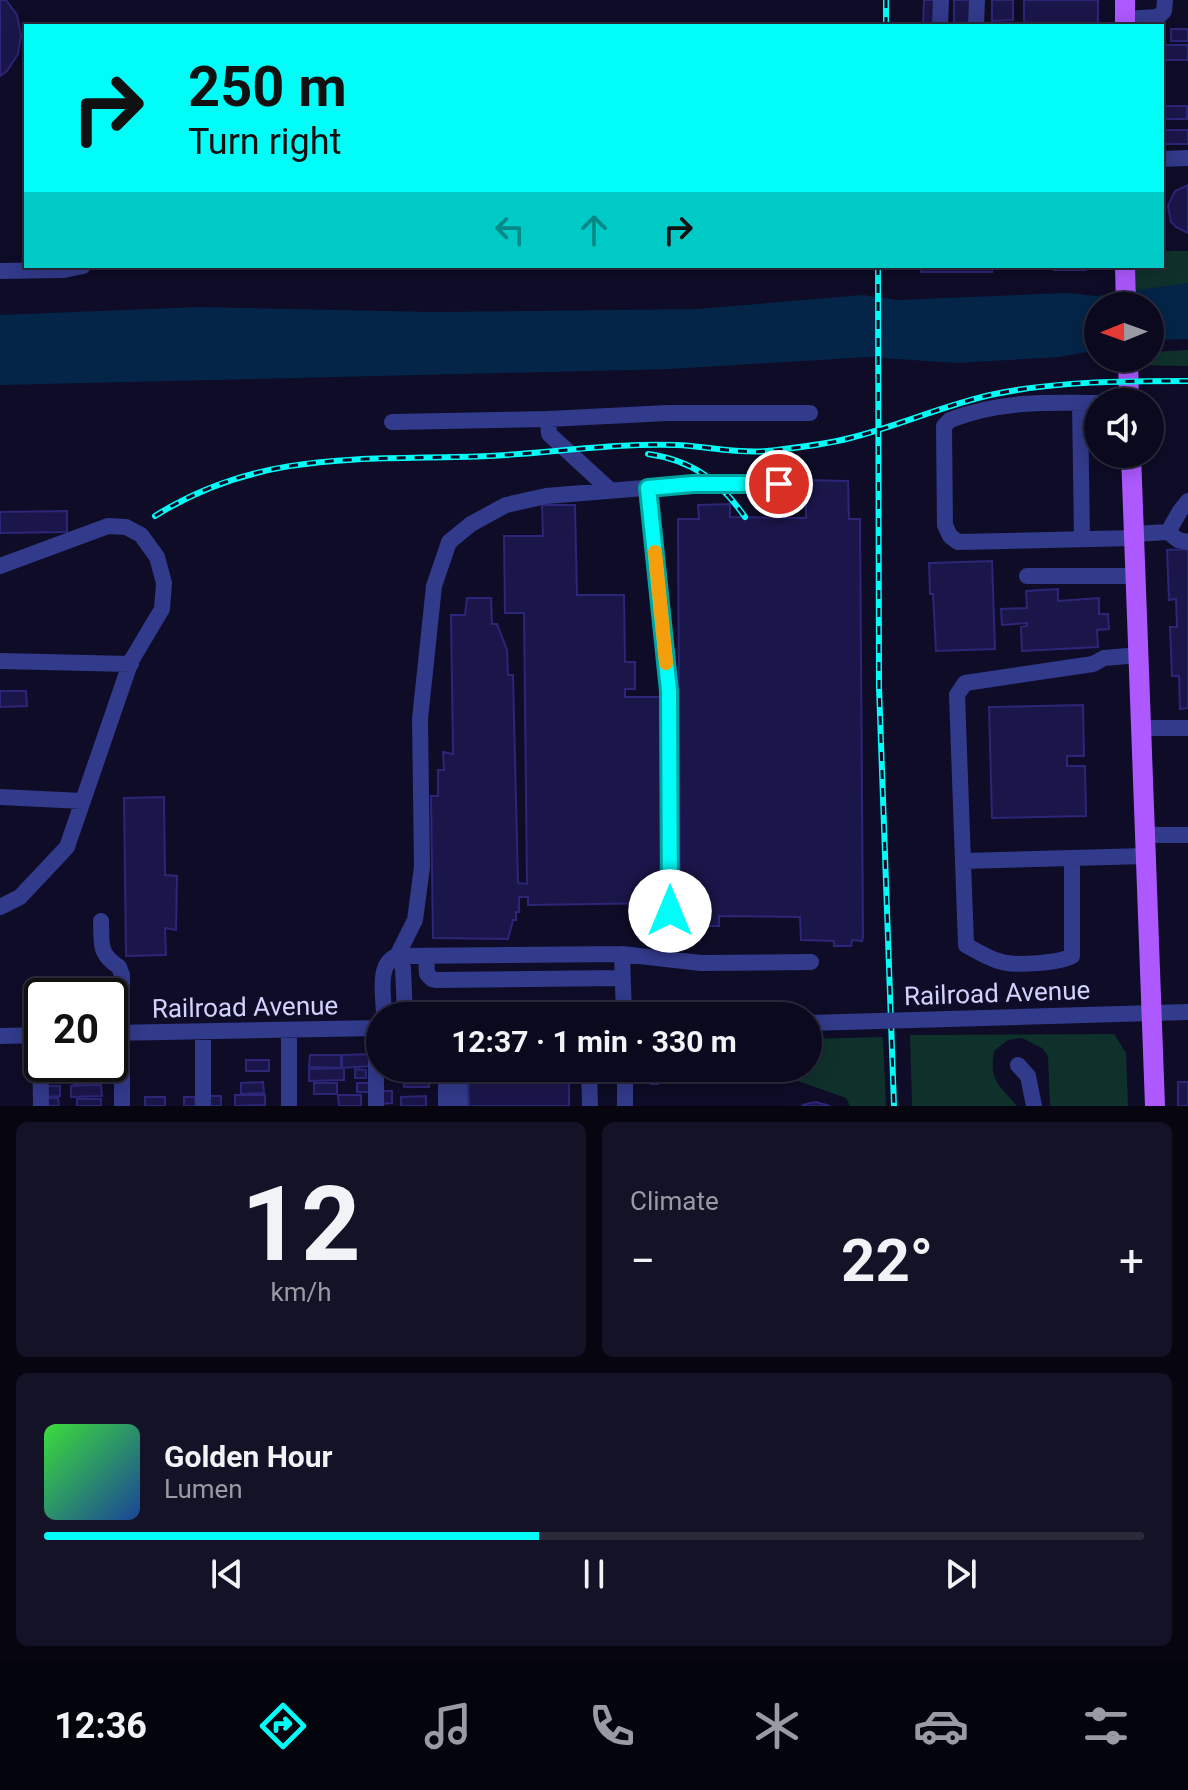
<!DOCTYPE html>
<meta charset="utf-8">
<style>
body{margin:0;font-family:Roboto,sans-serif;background:#131226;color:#f1f3f6;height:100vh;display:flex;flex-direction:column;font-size:30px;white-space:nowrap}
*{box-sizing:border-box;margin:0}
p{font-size:26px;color:#999aa4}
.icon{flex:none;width:44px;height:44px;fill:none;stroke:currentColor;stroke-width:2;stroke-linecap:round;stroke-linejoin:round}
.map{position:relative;height:1106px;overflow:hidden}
.sheet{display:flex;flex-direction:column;gap:16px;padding:16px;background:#060510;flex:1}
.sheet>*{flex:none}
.banner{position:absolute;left:24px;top:24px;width:1140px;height:244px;border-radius:0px;box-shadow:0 4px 20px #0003,0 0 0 2px #2a2a3b;background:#00fdf8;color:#111;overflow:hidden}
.needle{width:52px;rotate:269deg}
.tools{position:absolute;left:1084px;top:292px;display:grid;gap:16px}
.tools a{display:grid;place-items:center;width:80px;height:80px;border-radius:50%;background:#0a091d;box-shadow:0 4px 20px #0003,0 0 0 2px #2a2a3b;font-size:40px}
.speed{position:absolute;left:24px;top:978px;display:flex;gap:16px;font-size:40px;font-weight:700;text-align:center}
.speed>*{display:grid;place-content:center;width:104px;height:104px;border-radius:50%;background:#0a091d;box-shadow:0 4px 20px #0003,0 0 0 2px #2a2a3b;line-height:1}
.speed .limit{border:4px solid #111;border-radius:12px;background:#fff;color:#111}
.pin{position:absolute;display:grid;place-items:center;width:68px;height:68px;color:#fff;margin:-34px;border:4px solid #fff;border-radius:50%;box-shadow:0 2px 8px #0007}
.me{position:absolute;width:88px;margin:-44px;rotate:0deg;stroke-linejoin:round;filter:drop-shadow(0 0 6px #0008)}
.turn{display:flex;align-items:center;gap:28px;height:168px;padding:0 32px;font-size:36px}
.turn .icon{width:104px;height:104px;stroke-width:2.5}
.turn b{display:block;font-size:56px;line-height:68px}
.lanes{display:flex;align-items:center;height:76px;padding:0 32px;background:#0003;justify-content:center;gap:40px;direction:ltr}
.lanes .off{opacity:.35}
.big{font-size:60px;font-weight:700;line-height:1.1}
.sheet .widget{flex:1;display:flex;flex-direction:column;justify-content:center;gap:12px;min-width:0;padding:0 28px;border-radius:12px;background:#131226}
.sheet .dial{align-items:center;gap:0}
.dial b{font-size:104px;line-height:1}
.song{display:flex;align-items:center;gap:24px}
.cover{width:96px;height:96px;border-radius:12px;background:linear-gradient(135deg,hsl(120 70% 55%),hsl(220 70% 35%))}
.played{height:8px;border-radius:4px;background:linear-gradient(90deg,#00fdf8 45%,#2a2a3b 45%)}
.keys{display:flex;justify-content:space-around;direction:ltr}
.heat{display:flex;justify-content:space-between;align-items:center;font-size:44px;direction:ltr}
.sheet .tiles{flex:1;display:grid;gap:16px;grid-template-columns:1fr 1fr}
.widget:last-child{grid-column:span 2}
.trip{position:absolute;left:366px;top:1002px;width:456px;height:80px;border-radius:40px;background:#0a091d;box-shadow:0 4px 20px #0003,0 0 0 2px #2a2a3b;font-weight:700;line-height:80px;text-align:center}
.tab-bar{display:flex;height:128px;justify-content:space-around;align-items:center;background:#04040c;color:#999aa4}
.tab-bar .icon{width:56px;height:56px}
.tab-bar .current{color:#00fdf8}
.tab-bar b{font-size:36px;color:#f1f3f6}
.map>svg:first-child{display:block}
</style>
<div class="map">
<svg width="1188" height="1106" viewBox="0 0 1188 1106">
<rect width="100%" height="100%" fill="#0e0c27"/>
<path fill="#0f312c" d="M 1162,251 L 1188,251 L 1188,283 L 1126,294 L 1126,266 L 1162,266 Z
M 1188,350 L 1188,366 L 1128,365 L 1128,358 L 1150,358 L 1150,352 Z
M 1114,1034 L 1126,1053 L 1128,1106 L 1050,1106 L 1048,1056 L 1042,1048 L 1022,1038 L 1008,1040 L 994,1051 C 989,1082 999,1084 1017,1106 L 912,1106 L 910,1035 Z
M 883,1037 L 886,1106 L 850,1106 L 846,1098 L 798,1081 L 781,1068 L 808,1068 L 808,1039 Z"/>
<path fill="#042548" d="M 1188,283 L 1188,339 L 1150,340 L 1150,306 L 1098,306 L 1098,350 L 1060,357 L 956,363 L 867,357 L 671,369 L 0,385 L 0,315 L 199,307 L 433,312 L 698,309 L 863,295 L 898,300 L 1067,293 L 1097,296 Z"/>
<path fill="#1b164a" stroke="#2c2678" stroke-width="2" d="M 0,0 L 6,0 L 17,15 L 21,35 L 18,54 L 7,71 L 0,76 Z
M 924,0 L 935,0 L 934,26 L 923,26 Z
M 954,0 L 970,0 L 970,25 L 954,26 Z
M 992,0 L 1013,0 L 1013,20 L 992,21 Z
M 1024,0 L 1098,0 L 1098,26 L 1024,26 Z
M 1171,29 L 1188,29 L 1188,41 L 1171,41 Z
M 1162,45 L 1188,45 L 1188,60 L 1162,60 Z
M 1162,106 L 1187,106 L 1187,119 L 1162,119 Z
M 1162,130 L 1188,130 L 1188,144 L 1162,144 Z
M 1188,185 L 1188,233 L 1176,227 L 1171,222 L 1168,206 L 1175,191 Z
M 921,266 L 992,266 L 992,272 L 921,272 Z
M 1054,266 L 1086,266 L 1086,270 L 1054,270 Z
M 806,480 L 848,481 L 849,519 L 860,519 L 863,937 L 862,941 L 852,940 L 851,946 L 834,946 L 834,941 L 801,940 L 800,917 L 719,916 L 719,926 L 680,926 L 678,519 L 699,519 L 698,505 L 730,504 L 730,517 L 806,518 Z
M 542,505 L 575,505 L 577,595 L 624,595 L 625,662 L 635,662 L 635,689 L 625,689 L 625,697 L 660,697 L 663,903 L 528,905 L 528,897 L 519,897 L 519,912 L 516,912 L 516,920 L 513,920 L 508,939 L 433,938 L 431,796 L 438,796 L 438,770 L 444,770 L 443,752 L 453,754 L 451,615 L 465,615 L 467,598 L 491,598 L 492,624 L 497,624 L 507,650 L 508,675 L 513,675 L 518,883 L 527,884 L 524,613 L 505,613 L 504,536 L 543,536 Z
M 67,511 L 67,532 L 0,533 L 0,512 Z
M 1188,549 L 1188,708 L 1180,709 L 1179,676 L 1172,676 L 1170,627 L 1177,627 L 1176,599 L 1169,600 L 1167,550 Z
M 992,561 L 995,649 L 936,651 L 933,594 L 930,594 L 929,563 Z
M 1058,589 L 1058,601 L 1099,598 L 1099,614 L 1108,614 L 1109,629 L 1097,630 L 1098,647 L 1022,651 L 1021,627 L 1027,626 L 1027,623 L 1002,625 L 1001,609 L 1027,608 L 1026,591 Z
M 0,691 L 26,691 L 27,706 L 0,707 Z
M 1083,705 L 1084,756 L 1067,756 L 1067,766 L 1085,766 L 1086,816 L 992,818 L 989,707 Z
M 164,797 L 165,875 L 177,876 L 176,930 L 165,928 L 166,955 L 126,956 L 124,798 Z
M 371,1054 L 372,1066 L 342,1068 L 342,1055 Z
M 310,1055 L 341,1055 L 341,1068 L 309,1067 Z
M 246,1060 L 269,1060 L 269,1071 L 246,1071 Z
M 79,1064 L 105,1064 L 105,1070 L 79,1071 Z
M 344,1068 L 344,1080 L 309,1081 L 309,1069 Z
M 355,1069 L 366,1070 L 366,1078 L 355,1078 Z
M 651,1069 L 658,1069 L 658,1084 L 651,1084 Z
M 527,1070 L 527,1076 L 569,1075 L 569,1106 L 469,1106 L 468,1077 L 510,1076 L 510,1071 Z
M 74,1073 L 97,1073 L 97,1084 L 74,1084 Z
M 404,1077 L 429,1077 L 429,1087 L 404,1087 Z
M 263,1082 L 264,1093 L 241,1094 L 241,1083 Z
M 1178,1082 L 1188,1082 L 1188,1106 L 1178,1106 Z
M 314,1083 L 337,1083 L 337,1094 L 314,1094 Z
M 357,1083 L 369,1083 L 370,1092 L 357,1092 Z
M 101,1085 L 102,1096 L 71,1097 L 71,1086 Z
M 47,1086 L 60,1086 L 60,1096 L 47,1097 Z
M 381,1091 L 392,1091 L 392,1103 L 381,1104 Z
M 235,1095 L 265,1095 L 265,1105 L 235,1106 Z
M 338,1095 L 361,1095 L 361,1106 L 339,1106 Z
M 210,1096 L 221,1096 L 221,1106 L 210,1106 Z
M 426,1096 L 426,1106 L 401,1106 L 401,1097 Z
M 145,1097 L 165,1097 L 165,1106 L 145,1106 Z
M 184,1097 L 195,1097 L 196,1106 L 184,1106 Z
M 44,1098 L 58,1098 L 59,1106 L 44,1106 Z
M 77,1099 L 101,1099 L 101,1106 L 77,1106 Z
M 816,1102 L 830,1106 L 801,1106 L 806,1104 Z"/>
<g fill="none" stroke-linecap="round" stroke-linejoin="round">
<path stroke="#323a8b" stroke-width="16" d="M 1125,19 L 1158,17 L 1164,11 L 1165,0
M 940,26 L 941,0
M 976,26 L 977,0
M 1162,159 L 1188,158
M 0,271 L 64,270 L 83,266
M 1080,403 L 1082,539
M 1098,403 C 1047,402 998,401 950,420 L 944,426 L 945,525 L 950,536 L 958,542 L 1134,538
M 548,419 L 668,413 L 810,413
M 392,422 L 548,419 L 549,434 L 611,491
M 648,488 L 669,691 L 670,959
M 1168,532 L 1180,511 L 1188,501
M 1134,534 L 1168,532 L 1178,540 L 1188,542
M 0,566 L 108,526 L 126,527 L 141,535 L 157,557 L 164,583 L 162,609 L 131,661 L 67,847 L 20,897 L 0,907
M 1027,576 L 1136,576
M 0,661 L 131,664
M 1141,728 L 1188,728
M 0,797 L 82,801
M 1145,835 L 1188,835
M 1072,858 L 1146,856
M 963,861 L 1072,858 L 1072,956 C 1059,963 1017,966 1002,962 C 989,959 978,952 966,945 L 957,695 L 965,683 L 1093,664 L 1104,658 L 1139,655
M 101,921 C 102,944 98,953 119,967 L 122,975 L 122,1106
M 622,954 L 701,963 L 811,962
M 426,957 L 427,974 L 432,979 L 436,980 L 622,978
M 384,1016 C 384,997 376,963 397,956 L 403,968 L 405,1016
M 624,1016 L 622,954 L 397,956 L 415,920 L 422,867 L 420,719 L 434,586 L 449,542 L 471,524 L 506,505 L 546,496 L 693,484 L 779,484
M 984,1018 L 1188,1012
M 376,1028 L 376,1106
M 289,1030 L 289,1106
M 203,1032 L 203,1106
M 110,1033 L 380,1028
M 40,1035 L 41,1106
M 0,1036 L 42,1035
M 1018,1065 L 1028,1076 L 1034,1106
M 446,1068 L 446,1106
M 459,1068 L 460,1106
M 589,1068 L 590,1106
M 625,1068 L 625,1106"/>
<path stroke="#ad59ff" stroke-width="20" d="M 1125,0 L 1125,26
M 1125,266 L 1126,306
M 1128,358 L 1129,402
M 1131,454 L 1155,1106"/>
<g stroke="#00fdf8" stroke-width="6">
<path id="rail" d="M 886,26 L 886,0
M 878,266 L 879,687 L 894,1106
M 648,454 C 692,460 720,481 745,517
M 155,516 C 263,448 369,461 489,456 C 552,453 613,443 676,445 C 706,446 737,454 767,451 C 794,448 824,445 850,438 C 899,426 946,404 995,394 C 1058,381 1124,381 1188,381"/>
</g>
<use href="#rail" stroke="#0e0c27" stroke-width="3" stroke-dasharray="9" stroke-linecap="butt"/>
<path stroke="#323a8b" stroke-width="16" d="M 808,1023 L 984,1018"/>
</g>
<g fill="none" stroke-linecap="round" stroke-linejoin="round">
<g stroke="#00a4a1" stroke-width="20">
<path id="route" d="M 670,911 L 669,691 L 648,488 L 693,484 L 779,484"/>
</g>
<use href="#route" stroke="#00fdf8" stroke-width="14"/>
<path stroke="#f59e0b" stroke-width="14" d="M 655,552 L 666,663"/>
</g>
<g text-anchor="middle" stroke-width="8" stroke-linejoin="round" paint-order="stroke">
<g font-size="26" fill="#d2d2ff" stroke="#0e0c27">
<text transform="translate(997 993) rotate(-2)" y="9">Railroad Avenue</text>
<text transform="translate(245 1007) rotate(-1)" y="9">Railroad Avenue</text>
</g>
</g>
</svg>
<div class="tools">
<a><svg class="needle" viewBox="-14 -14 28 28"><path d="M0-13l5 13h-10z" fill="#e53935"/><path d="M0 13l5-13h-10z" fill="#999aa4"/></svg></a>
<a><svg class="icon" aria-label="sound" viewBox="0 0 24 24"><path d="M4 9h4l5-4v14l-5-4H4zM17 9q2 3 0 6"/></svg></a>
</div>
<div class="speed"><div class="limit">20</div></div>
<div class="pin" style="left:779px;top:484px;background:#d93025"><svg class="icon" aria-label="arrive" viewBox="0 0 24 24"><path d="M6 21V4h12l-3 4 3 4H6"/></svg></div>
<svg class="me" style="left:670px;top:911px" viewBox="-20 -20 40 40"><circle r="19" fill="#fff"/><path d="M0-13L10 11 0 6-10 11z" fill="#00fdf8"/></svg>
<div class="trip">12:37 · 1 min · 330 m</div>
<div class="banner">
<div class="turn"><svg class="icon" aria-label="right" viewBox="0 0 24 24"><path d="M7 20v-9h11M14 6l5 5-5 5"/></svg><div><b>250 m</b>Turn right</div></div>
<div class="lanes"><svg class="icon off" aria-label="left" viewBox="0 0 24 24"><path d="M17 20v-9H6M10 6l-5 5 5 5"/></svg><svg class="icon off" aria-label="ahead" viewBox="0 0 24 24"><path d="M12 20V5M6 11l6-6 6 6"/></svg><svg class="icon" aria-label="right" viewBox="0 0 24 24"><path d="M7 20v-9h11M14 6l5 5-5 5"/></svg></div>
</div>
</div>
<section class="sheet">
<div class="tiles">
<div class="widget dial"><b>12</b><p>km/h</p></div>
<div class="widget"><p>Climate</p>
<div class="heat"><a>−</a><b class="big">22°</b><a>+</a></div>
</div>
<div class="widget">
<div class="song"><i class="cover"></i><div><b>Golden Hour</b><p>Lumen</p></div></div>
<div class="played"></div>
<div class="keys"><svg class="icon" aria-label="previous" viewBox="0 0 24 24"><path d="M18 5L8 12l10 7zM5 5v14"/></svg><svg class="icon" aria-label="pause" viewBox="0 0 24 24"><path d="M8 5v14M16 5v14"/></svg><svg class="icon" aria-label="next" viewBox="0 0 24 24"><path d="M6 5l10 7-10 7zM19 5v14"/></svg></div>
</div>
</div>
</section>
<nav class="tab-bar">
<b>12:36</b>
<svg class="icon current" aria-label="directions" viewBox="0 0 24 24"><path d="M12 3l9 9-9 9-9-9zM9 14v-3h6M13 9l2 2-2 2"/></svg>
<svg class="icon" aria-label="music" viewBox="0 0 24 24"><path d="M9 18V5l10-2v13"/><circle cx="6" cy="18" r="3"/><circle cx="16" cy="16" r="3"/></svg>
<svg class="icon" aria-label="phone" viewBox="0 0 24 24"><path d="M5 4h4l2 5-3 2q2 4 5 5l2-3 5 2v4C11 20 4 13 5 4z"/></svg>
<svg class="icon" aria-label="climate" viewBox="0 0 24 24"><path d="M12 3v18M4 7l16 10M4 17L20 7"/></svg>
<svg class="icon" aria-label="car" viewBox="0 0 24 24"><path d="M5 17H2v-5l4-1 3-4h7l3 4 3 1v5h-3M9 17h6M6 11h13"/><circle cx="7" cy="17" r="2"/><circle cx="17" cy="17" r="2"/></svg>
<svg class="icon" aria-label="filters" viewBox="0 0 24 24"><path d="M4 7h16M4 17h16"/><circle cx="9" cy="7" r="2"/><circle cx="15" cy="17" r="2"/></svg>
</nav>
